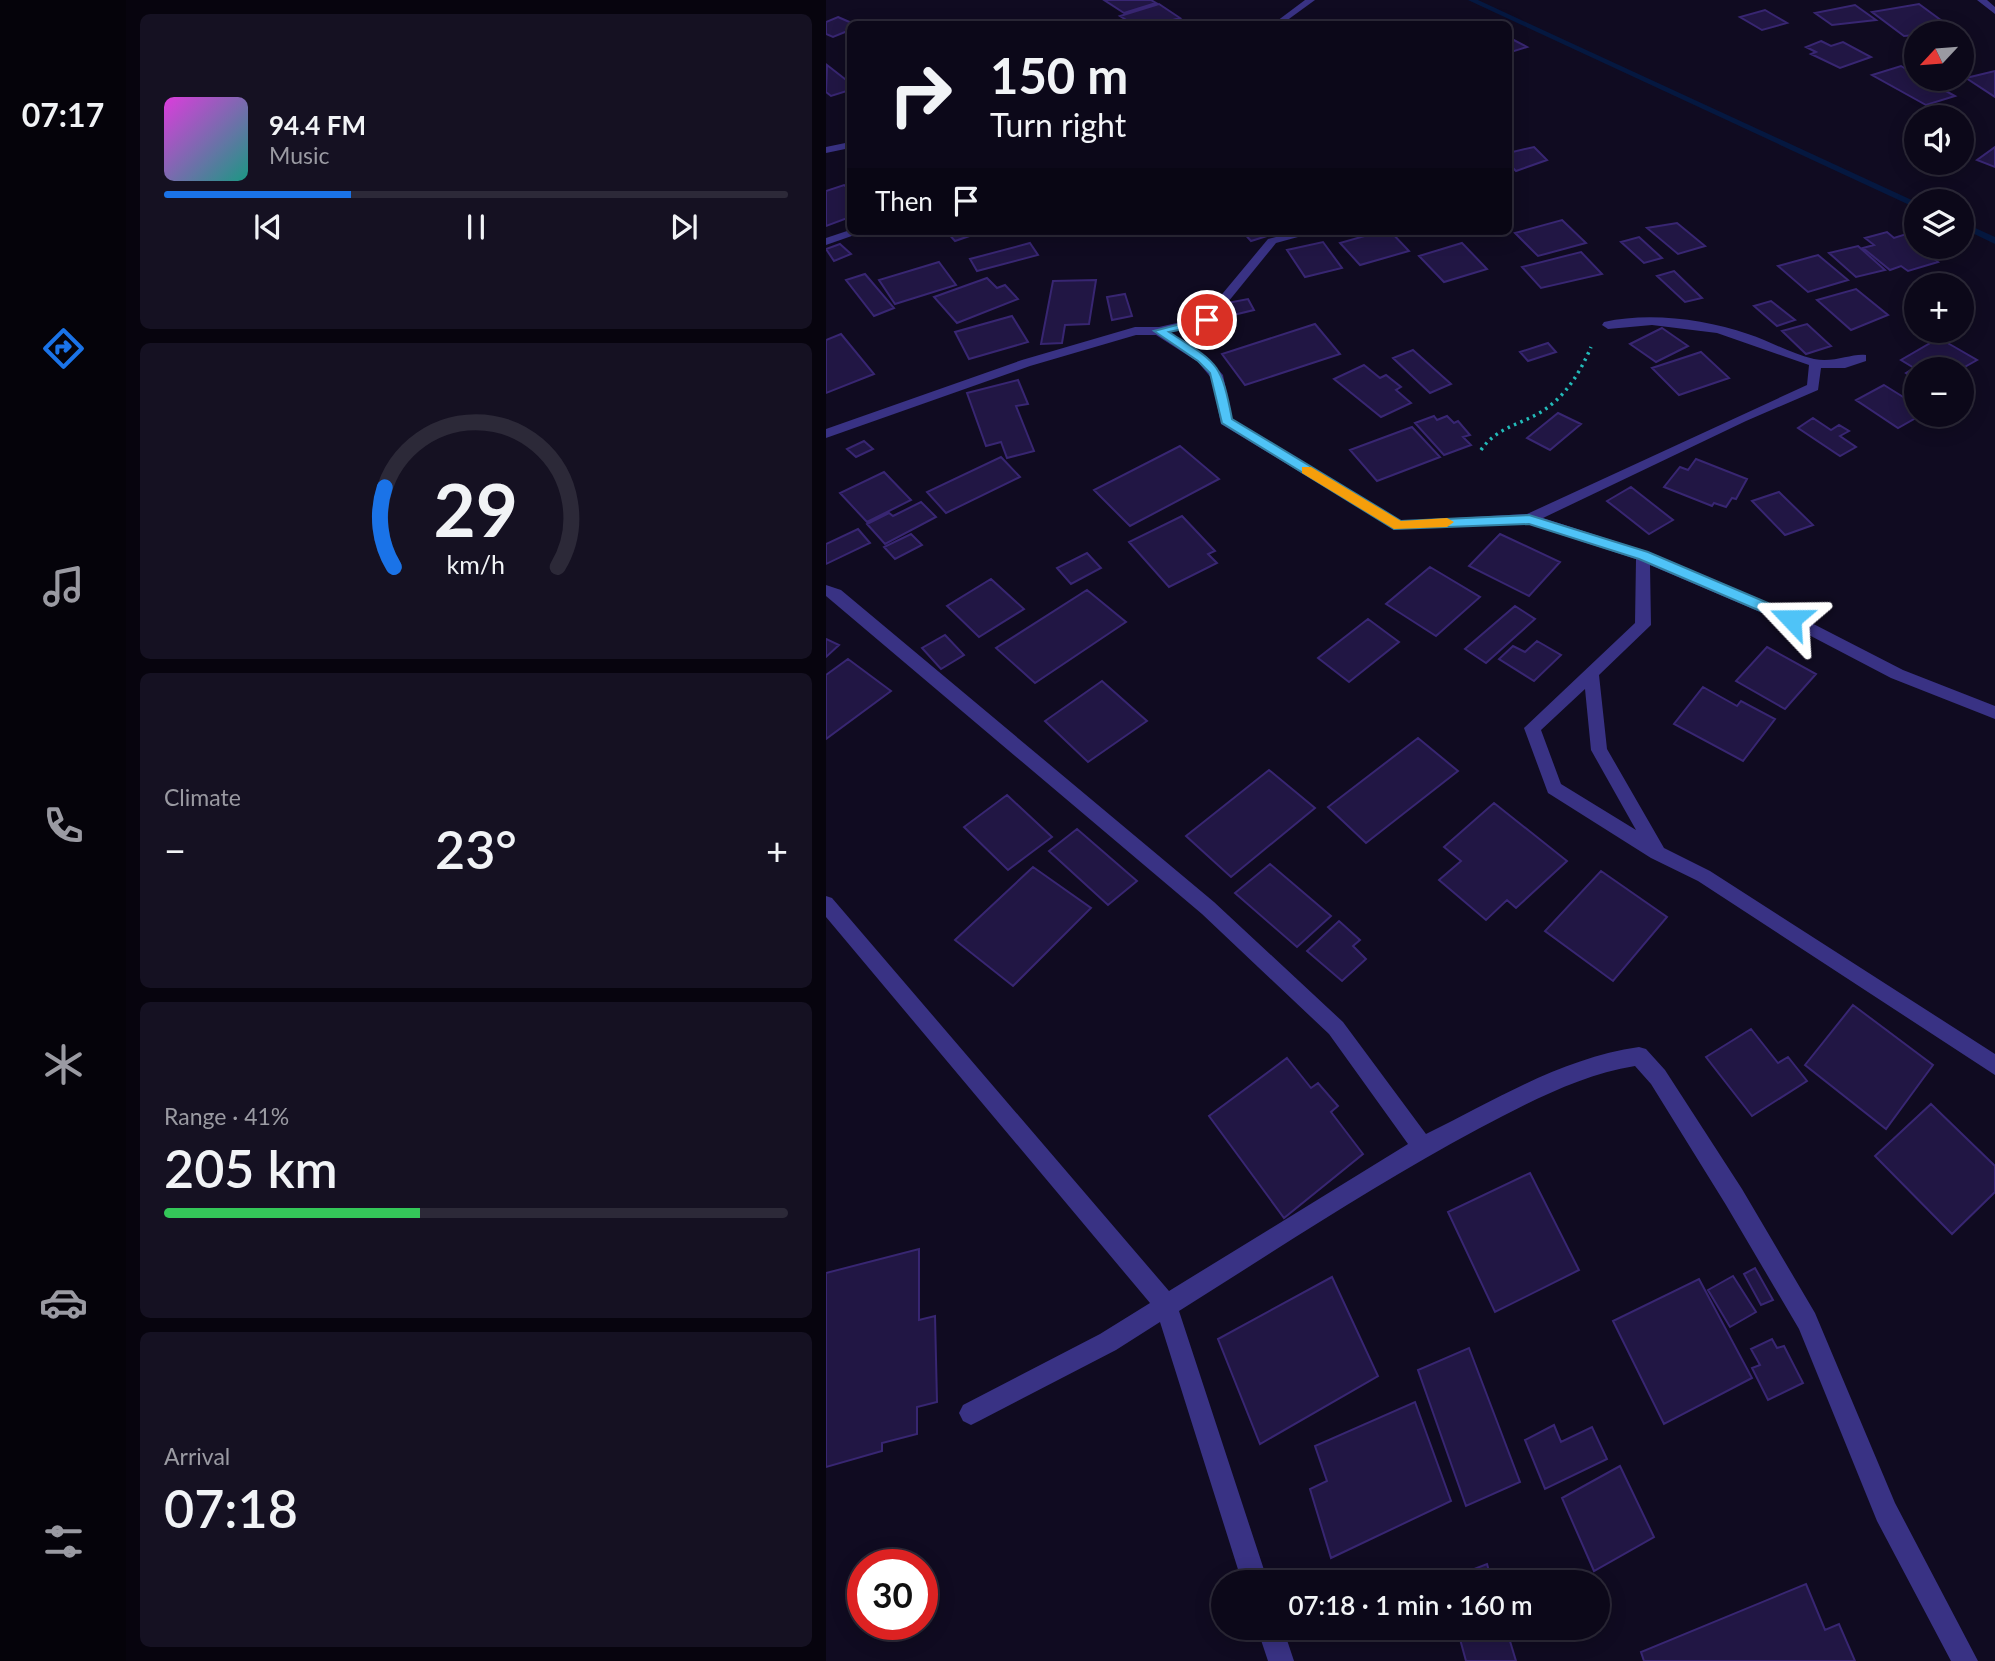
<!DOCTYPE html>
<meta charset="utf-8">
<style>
body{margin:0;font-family:Lato,sans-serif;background:#151122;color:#f1f3f6;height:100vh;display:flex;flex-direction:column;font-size:26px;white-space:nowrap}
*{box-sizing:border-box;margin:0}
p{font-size:23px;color:#9a9aa2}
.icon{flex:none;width:38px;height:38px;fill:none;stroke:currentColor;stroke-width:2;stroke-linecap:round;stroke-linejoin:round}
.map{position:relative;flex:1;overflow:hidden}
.details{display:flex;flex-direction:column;gap:14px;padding:14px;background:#07040e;width:700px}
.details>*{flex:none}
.hud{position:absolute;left:21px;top:21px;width:665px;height:214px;border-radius:10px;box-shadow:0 4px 18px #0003,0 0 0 2px #2c2938;background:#0c0819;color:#f1f3f6;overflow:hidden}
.needle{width:46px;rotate:244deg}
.fabs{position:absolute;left:1078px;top:21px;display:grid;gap:14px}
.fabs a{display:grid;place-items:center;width:70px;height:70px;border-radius:50%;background:#0c0819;box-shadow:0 4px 18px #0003,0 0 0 2px #2c2938;font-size:35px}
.speed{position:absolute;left:21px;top:1549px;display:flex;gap:14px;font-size:35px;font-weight:700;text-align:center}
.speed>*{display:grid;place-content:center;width:91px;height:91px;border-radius:50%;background:#0c0819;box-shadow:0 4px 18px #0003,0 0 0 2px #2c2938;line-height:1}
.speed .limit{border:10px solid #d22;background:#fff;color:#111}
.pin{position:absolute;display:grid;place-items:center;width:60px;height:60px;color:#fff;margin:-30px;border:4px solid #fff;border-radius:50%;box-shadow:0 2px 7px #0007}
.me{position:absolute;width:77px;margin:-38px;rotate:293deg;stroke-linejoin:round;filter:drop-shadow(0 0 5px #0008)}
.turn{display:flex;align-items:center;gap:24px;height:147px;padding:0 28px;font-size:32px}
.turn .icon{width:91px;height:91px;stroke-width:2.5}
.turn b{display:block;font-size:49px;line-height:60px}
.then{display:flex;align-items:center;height:66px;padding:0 28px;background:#0003;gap:14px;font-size:26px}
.big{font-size:52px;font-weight:600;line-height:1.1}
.details .widget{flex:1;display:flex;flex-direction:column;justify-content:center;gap:10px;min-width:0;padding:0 24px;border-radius:10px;background:#151122}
.details .dial{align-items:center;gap:0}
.dial svg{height:182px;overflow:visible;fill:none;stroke:#2c2938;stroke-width:7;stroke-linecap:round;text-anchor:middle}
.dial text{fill:#f1f3f6;stroke:none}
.song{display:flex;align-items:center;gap:21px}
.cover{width:84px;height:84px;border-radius:10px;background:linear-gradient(135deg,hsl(300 70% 55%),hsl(170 70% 35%))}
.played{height:7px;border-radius:4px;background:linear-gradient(90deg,#1a73e8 30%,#2c2938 30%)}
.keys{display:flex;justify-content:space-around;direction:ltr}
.heat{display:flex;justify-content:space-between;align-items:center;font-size:38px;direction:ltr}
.charge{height:10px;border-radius:5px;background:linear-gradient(90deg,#34c759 41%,#2c2938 0)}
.trip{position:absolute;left:385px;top:1570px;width:399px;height:70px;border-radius:35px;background:#0c0819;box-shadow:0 4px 18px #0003,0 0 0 2px #2c2938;font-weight:600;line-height:70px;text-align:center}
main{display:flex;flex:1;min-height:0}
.tab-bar{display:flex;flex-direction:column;width:126px;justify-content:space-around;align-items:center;background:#05030a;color:#9a9aa2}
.tab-bar .icon{width:49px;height:49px}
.tab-bar .current{color:#1a73e8}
.tab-bar b{font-size:32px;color:#f1f3f6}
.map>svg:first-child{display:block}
</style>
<main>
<nav class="tab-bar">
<b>07:17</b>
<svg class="icon current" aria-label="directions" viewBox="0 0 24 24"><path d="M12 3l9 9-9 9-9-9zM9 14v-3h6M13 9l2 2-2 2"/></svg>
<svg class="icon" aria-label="music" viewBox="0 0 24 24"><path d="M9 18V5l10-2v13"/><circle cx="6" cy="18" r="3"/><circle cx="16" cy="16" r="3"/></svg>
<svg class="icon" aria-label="phone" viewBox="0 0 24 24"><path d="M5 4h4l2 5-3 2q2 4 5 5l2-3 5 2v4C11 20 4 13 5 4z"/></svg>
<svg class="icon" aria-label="climate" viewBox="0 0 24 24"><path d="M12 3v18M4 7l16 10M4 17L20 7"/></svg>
<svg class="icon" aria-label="car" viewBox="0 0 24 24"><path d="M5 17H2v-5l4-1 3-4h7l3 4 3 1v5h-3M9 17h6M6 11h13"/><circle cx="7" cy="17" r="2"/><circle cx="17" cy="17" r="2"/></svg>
<svg class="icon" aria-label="filters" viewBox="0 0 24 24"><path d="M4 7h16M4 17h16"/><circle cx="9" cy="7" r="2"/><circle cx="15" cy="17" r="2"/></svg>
</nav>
<section class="details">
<div class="widget">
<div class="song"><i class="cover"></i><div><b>94.4 FM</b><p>Music</p></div></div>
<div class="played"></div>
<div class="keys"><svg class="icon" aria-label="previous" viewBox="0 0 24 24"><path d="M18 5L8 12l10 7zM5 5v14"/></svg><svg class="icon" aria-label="pause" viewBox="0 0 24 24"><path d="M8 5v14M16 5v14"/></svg><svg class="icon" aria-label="next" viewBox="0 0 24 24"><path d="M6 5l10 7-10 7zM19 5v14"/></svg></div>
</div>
<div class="widget dial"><svg viewBox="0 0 100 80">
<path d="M14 69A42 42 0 1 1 86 69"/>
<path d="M14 69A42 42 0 0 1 10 34" stroke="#1a73e8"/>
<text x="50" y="56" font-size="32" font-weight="700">29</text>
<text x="50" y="72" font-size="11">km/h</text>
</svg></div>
<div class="widget"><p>Climate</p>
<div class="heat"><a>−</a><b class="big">23°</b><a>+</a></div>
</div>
<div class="widget"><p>Range · 41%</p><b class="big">205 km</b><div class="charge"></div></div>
<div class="widget"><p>Arrival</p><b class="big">07:18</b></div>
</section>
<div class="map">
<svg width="1169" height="1661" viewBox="0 0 1169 1661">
<rect width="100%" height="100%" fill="#100b21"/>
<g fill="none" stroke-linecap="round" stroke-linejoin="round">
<path fill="#051840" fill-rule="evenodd" d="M 642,0 L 652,0 L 1090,202 L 1090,208 Z
M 1136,222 L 1169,237 L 1169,244 L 1136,228 Z"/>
</g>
<path fill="#211644" stroke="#382672" stroke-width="2" d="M 278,0 L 325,0 L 330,3 L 298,13 Z
M 333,4 L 354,18 L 332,24 L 307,24 L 294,16 Z
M 1093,4 L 1131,32 L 1078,36 L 1046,12 Z
M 1029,5 L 1050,20 L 1006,25 L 989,13 Z
M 939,10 L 961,23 L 936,30 L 914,17 Z
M 12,17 L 28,24 L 24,24 L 24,30 L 7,37 L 0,34 L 0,22 Z
M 682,37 L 701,47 L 682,53 Z
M 995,41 L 1005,46 L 1017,42 L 1045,57 L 1014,68 L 985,54 L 990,52 L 980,47 Z
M 1,65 L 24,83 L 24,90 L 5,96 L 0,92 Z
M 1075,66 L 1090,75 L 1090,79 L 1098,79 L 1129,96 L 1100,105 L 1046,75 Z
M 1169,71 L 1169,97 L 1140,78 Z
M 708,147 L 721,160 L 690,171 L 682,163 L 682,153 Z
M 1169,147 L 1169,167 L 1151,160 Z
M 18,185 L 24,190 L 24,217 L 0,226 L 0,191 Z
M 736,220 L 760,243 L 712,256 L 689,233 Z
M 851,223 L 879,246 L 852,254 L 821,228 Z
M 120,231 L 158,231 L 129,241 Z
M 416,231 L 457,231 L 425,241 Z
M 556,231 L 564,231 L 583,251 L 534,265 L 514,243 Z
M 1090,231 L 1090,247 L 1114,247 L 1121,252 L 1106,257 L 1112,262 L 1082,271 L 1075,266 L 1064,270 L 1037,248 L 1048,245 L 1039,238 L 1061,232 L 1068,238 Z
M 813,237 L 836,258 L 818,263 L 795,242 Z
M 497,242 L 516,268 L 479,277 L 461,250 Z
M 204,243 L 212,255 L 151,271 L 144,259 Z
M 636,243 L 661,269 L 618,282 L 593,256 Z
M 14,244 L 25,254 L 8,261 L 0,249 Z
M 1032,246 L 1059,270 L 1030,277 L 1003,253 Z
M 755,252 L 776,274 L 715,288 L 696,267 Z
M 992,255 L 1022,280 L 982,292 L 952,266 Z
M 113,262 L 130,285 L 69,304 L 53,280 Z
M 848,271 L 876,298 L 859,302 L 831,276 Z
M 39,274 L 68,308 L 48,316 L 20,280 Z
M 161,278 L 171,288 L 179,285 L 192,299 L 131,323 L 108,297 Z
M 270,280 L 263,324 L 239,325 L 236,343 L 215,344 L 227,281 Z
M 1030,289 L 1062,315 L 1025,330 L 991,300 Z
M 299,294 L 306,316 L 286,320 L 281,297 Z
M 422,299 L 428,310 L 403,316 L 396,304 Z
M 945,301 L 969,320 L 951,326 L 928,306 Z
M 186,316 L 202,342 L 143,359 L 129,332 Z
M 489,324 L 514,354 L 419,385 L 396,354 Z
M 981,324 L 1005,346 L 980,354 L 956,331 Z
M 836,328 L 862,346 L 830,362 L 804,344 Z
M 15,334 L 48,374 L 0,393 L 0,340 Z
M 1113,338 L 1151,360 L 1135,369 L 1090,369 L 1090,380 L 1080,373 L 1088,368 L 1075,360 Z
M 722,343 L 730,352 L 702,361 L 694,352 Z
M 587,350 L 625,384 L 604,393 L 567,358 Z
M 875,352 L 903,378 L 853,395 L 826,368 Z
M 538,365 L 554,378 L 560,375 L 575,387 L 570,390 L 585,403 L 555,417 L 508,379 Z
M 192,380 L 202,404 L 190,406 L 208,451 L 181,458 L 175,442 L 160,446 L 141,393 Z
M 1058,385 L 1090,405 L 1090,415 L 1095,415 L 1072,428 L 1030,400 Z
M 732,413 L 755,424 L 724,450 L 701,438 Z
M 608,416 L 611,420 L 621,416 L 628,423 L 632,421 L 644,435 L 637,437 L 645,445 L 618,455 L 589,423 Z
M 987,418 L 1005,430 L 1013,425 L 1023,431 L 1014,436 L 1030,447 L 1014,456 L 972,428 Z
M 586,427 L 614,457 L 551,481 L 524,450 Z
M 38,441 L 47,449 L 30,457 L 21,449 Z
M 354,446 L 393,479 L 304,526 L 268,490 Z
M 175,457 L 194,477 L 120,513 L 101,492 Z
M 870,459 L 921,479 L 910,499 L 906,498 L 900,507 L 888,503 L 886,506 L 838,487 L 854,467 L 862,470 Z
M 58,472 L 85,500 L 41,522 L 14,493 Z
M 805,487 L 847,520 L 823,534 L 781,501 Z
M 953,492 L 987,525 L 959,535 L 926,501 Z
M 95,502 L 110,517 L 59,544 L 41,524 L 63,513 L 67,516 Z
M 356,516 L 389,551 L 382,554 L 391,563 L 343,587 L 303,542 Z
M 32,529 L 44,543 L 0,564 L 0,544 Z
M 85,534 L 96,545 L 69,559 L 58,547 Z
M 674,534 L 734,562 L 703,596 L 643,566 Z
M 261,553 L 275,568 L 245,584 L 231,568 Z
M 604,567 L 654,597 L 610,636 L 560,604 Z
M 165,579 L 198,609 L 153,637 L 121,606 Z
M 261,590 L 300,622 L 209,683 L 170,648 Z
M 689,606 L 709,619 L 660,663 L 639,649 Z
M 542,619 L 573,642 L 523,682 L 492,658 Z
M 119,635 L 138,655 L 115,669 L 96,648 Z
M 0,639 L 13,645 L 0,657 Z
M 711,641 L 735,655 L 708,681 L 673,659 L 687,646 L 699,652 Z
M 941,647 L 990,674 L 959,709 L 910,681 Z
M 22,659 L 65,691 L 0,739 L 0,675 Z
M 276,681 L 321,721 L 262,762 L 219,721 Z
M 877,687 L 911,706 L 915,701 L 949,719 L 917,761 L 848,724 Z
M 592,738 L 632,771 L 540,843 L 502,807 Z
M 443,770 L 489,808 L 405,877 L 360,836 Z
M 181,795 L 226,837 L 182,870 L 138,827 Z
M 668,803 L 741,861 L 690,908 L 681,900 L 660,920 L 613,880 L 635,861 L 618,847 Z
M 251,829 L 311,881 L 282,905 L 223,851 Z
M 444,864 L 505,916 L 471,947 L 409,893 Z
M 207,867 L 265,908 L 187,986 L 129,940 Z
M 775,871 L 841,917 L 787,981 L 719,931 Z
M 513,921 L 534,940 L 527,946 L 540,959 L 516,981 L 481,951 Z
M 1027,1005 L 1107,1065 L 1060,1129 L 979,1065 Z
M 925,1029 L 952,1063 L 962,1057 L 981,1081 L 926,1116 L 880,1057 Z
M 461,1058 L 485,1088 L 492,1083 L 512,1106 L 505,1112 L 537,1154 L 458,1218 L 383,1116 Z
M 1105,1104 L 1169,1166 L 1169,1192 L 1126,1234 L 1049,1156 Z
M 704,1173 L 753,1270 L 669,1312 L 622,1212 Z
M 93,1249 L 93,1320 L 109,1316 L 111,1402 L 91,1407 L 91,1434 L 56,1443 L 56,1451 L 0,1467 L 0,1273 Z
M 929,1268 L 947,1300 L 935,1305 L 918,1274 Z
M 907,1276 L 930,1312 L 904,1327 L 882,1290 Z
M 506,1277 L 552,1376 L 434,1444 L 392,1339 Z
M 873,1279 L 926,1378 L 838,1424 L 787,1321 Z
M 946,1339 L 951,1348 L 958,1346 L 977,1383 L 942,1400 L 926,1368 L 934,1365 L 925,1349 Z
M 643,1348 L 694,1482 L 640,1506 L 592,1370 Z
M 589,1402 L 625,1501 L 505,1558 L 484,1489 L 501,1481 L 489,1446 Z
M 728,1425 L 735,1442 L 766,1427 L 781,1459 L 719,1489 L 699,1440 Z
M 794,1466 L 828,1537 L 768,1571 L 736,1498 Z
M 661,1564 L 666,1582 L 617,1582 L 617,1581 Z
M 980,1584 L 999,1630 L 1013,1624 L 1029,1661 L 818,1661 L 815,1652 Z
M 631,1628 L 680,1628 L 690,1661 L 640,1661 Z"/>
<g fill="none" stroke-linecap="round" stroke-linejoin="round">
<path stroke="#23bbb9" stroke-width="3.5" stroke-dasharray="2.5 4.5" stroke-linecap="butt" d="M 655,450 C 670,428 693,425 715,412 C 739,397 754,373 765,347"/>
<path fill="#393284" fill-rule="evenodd" d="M 479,0 L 489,0 L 456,24 L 447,24 Z
M 1151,0 L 1161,0 L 1169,7 L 1169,14 Z
M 24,142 L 24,148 L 0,153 L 0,147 Z
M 24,230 L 40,231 L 0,245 L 0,238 Z
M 474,231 L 494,231 L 450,243 L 385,323 L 343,332 L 380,356 L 397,375 L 406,419 L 575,521 L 701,514 L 981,385 L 983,365 L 891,333 L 826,325 L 782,329 L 776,325 L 778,322 C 823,312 878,319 922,334 C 944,341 965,354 988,359 C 1009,363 1026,353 1040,355 L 1040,361 L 1019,368 L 995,368 L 992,390 L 920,421 L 717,518 L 822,552 L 970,615 L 1077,670 L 1169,706 L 1169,719 L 1065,678 L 960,623 L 824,565 L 825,625 L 773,675 L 781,749 L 838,848 L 884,871 L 1169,1054 L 1169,1075 L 872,881 L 825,858 L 722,793 L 698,728 L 809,623 L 810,559 L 702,524 L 568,529 L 395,424 L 386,379 L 372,362 L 330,335 L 310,335 L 204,366 L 0,438 L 0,429 L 196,360 L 309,327 L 333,327 L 377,317 L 442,239 ZM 759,689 L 765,750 L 810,830 L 735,784 L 715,730 Z
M 0,585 L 15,590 L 388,902 L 517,1022 L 600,1134 C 669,1100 736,1058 813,1047 L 820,1049 L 839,1070 L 916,1189 L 989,1313 L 1069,1503 L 1152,1661 L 1125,1661 L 1051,1521 L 973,1329 L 900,1205 L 825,1084 L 809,1066 C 753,1075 702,1103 652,1129 C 549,1184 452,1249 353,1311 L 442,1582 L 416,1582 L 334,1322 L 290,1350 L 153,1421 L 145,1425 L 137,1421 L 133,1413 L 137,1405 L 274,1334 L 324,1303 L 0,917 L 0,896 L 6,898 L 343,1291 L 582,1144 L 503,1034 L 376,914 L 0,596 Z
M 431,1628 L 457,1628 L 468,1661 L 442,1661 Z"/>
</g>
<path fill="#4fc3f7" stroke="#337fa1" stroke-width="2" d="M 381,317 L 385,318 L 385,323 L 343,332 C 391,363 395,361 406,419 L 575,521 L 703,515 L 822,552 L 970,615 L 972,619 L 970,622 L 960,622 L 813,559 L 703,524 L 568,529 L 396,423 L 384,373 L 372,361 L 328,331 Z"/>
<path fill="#f59e0b" d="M 476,467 L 485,467 L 575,521 L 621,518 L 628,522 L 621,527 L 568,529 L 476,473 Z"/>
</svg>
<div class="fabs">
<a><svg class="needle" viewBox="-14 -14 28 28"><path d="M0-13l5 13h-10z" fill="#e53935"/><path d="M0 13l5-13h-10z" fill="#9a9aa2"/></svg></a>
<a><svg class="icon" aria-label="sound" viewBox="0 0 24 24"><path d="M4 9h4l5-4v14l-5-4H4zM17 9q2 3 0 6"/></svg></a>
<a><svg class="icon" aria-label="layers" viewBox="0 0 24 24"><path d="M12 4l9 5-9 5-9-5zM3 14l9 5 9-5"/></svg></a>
<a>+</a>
<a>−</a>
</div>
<div class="speed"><div class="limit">30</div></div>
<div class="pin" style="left:381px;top:320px;background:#d93025"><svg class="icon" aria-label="arrive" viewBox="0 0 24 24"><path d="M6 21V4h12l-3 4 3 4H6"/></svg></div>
<svg class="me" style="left:965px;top:619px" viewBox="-20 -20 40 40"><path d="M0-17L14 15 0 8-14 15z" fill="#4fc3f7" stroke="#fff" stroke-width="4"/></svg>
<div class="trip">07:18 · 1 min · 160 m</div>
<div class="hud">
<div class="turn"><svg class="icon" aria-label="right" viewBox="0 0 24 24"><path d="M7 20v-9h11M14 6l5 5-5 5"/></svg><div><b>150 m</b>Turn right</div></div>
<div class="then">Then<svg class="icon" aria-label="arrive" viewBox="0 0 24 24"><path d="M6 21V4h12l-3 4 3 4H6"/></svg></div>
</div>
</div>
</main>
